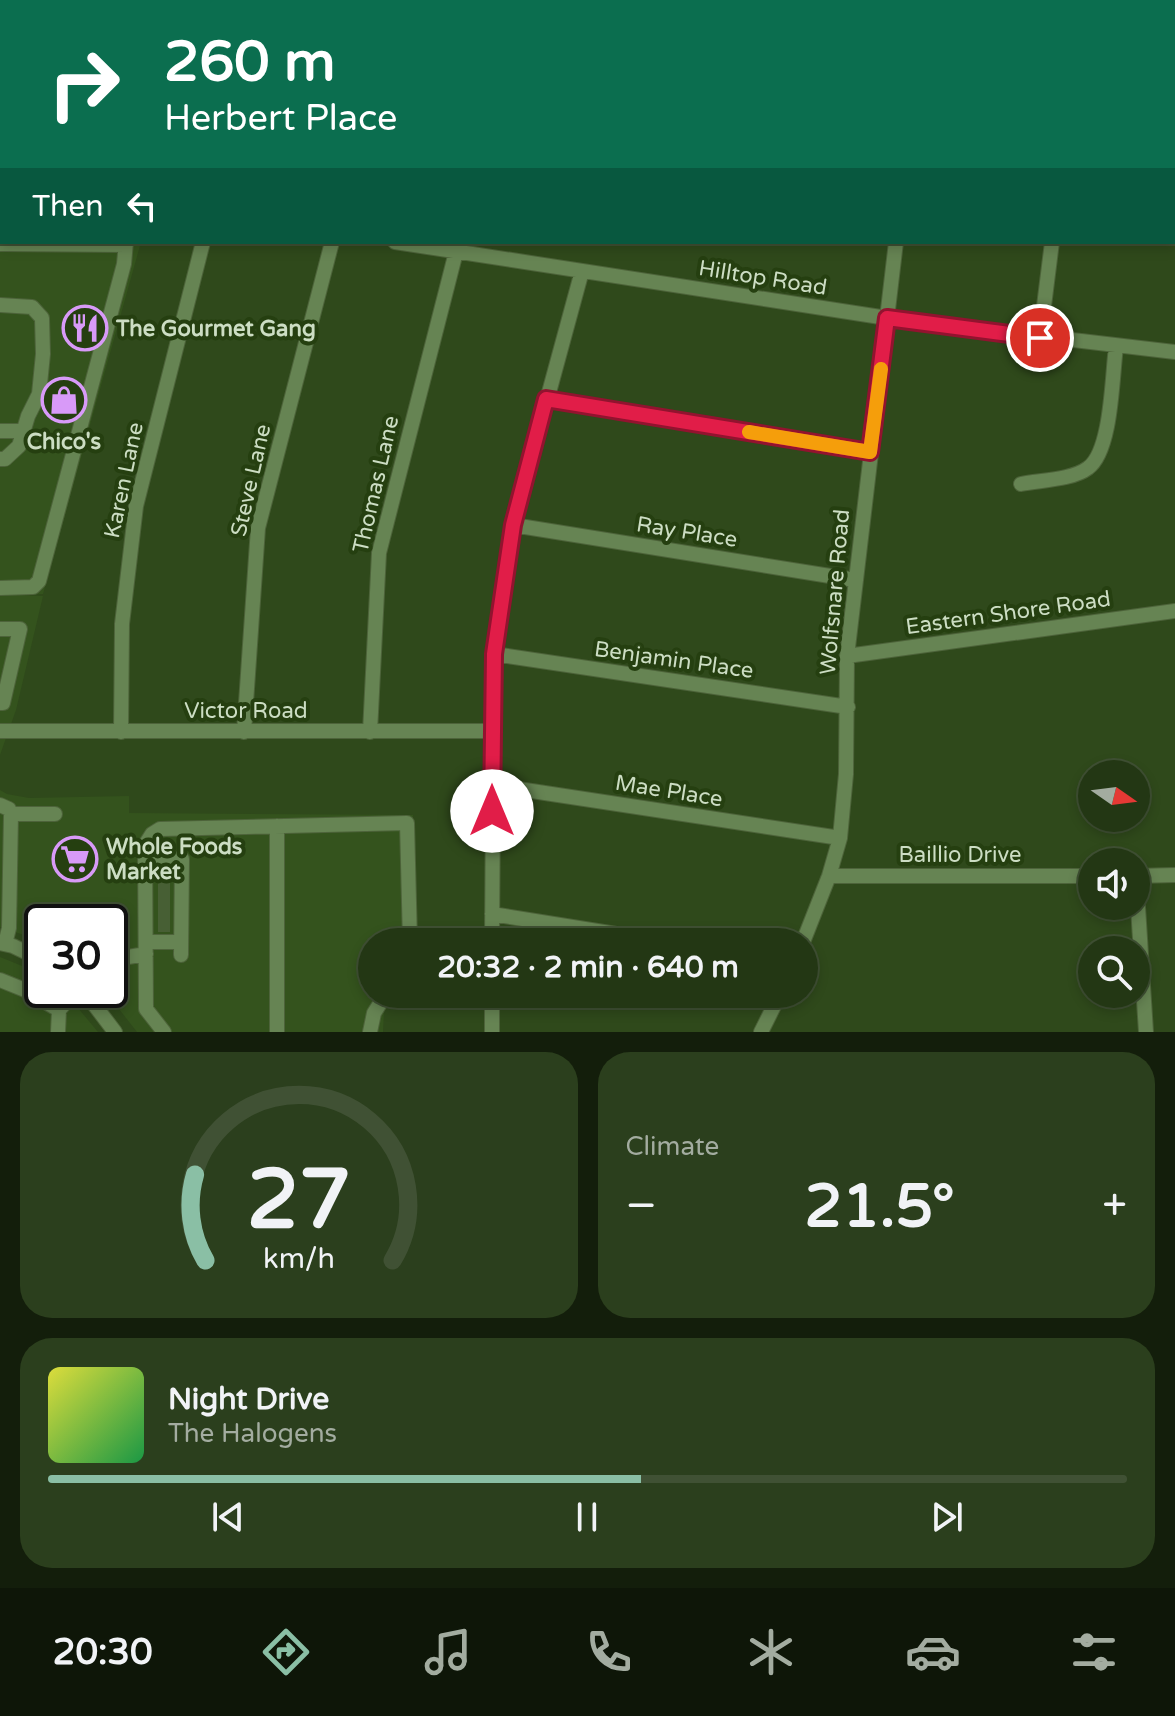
<!DOCTYPE html>
<meta charset="utf-8">
<style>
body{margin:0;font-family:"Varela Round",sans-serif;background:#2b3f1d;color:#f1f3f6;height:100vh;display:flex;flex-direction:column;font-size:30px;white-space:nowrap}
*{box-sizing:border-box;margin:0}
p{font-size:26px;color:#a3aca0}
.icon{flex:none;width:44px;height:44px;fill:none;stroke:currentColor;stroke-width:2;stroke-linecap:round;stroke-linejoin:round}
.map{position:relative;height:1032px;overflow:hidden}
.drawer{display:flex;flex-direction:column;gap:20px;padding:20px;background:#131e0b;flex:1}
.drawer>*{flex:none}
.banner{position:absolute;left:0px;top:0px;width:1176px;height:244px;box-shadow:0 4px 12px #0003,0 0 0 2px #405134;background:#0b6e4f;color:#fff;overflow:hidden}
.needle{width:52px;rotate:104deg}
.fabs{position:absolute;left:1078px;top:760px;display:grid;gap:16px}
.fabs a{display:grid;place-items:center;width:72px;height:72px;border-radius:50%;background:#233714;box-shadow:0 4px 12px #0003,0 0 0 2px #405134;font-size:40px}
.speed{position:absolute;left:24px;top:904px;display:flex;gap:16px;font-size:40px;font-weight:700;text-align:center}
.speed>*{display:grid;place-content:center;width:104px;height:104px;border-radius:50%;background:#233714;box-shadow:0 4px 12px #0003,0 0 0 2px #405134;line-height:1}
.speed .limit{border:4px solid #111;border-radius:12px;background:#fff;color:#111}
.pin{position:absolute;display:grid;place-items:center;width:68px;height:68px;color:#fff;margin:-34px;border:4px solid #fff;border-radius:50%;box-shadow:0 2px 8px #0007}
.me{position:absolute;width:88px;margin:-44px;rotate:0deg;stroke-linejoin:round;filter:drop-shadow(0 0 6px #0008)}
.turn{display:flex;align-items:center;gap:28px;height:168px;padding:0 32px;font-size:36px}
.turn .icon{width:104px;height:104px;stroke-width:2.5}
.turn b{display:block;font-size:56px;line-height:68px}
.then{display:flex;align-items:center;height:76px;padding:0 32px;background:#0003;gap:16px;font-size:30px}
.big{font-size:60px;font-weight:700;line-height:1.1}
.drawer .card{flex:1;display:flex;flex-direction:column;justify-content:center;gap:12px;min-width:0;padding:0 28px;border-radius:32px;background:#2b3f1d}
.drawer .dial{align-items:center;gap:0}
.dial svg{height:208px;overflow:visible;fill:none;stroke:#405134;stroke-width:7;stroke-linecap:round;text-anchor:middle}
.dial text{fill:#f1f3f6;stroke:none}
.song{display:flex;align-items:center;gap:24px}
.cover{width:96px;height:96px;border-radius:12px;background:linear-gradient(135deg,hsl(60 70% 55%),hsl(140 70% 35%))}
.played{height:8px;border-radius:4px;background:linear-gradient(90deg,#8abfa5 55%,#405134 55%)}
.keys{display:flex;justify-content:space-around;direction:ltr}
.heat{display:flex;justify-content:space-between;align-items:center;font-size:44px;direction:ltr}
.drawer .tiles{flex:1;display:grid;gap:20px;grid-template-columns:1fr 1fr}
.card:last-child{grid-column:span 2}
.trip{position:absolute;left:358px;top:928px;width:460px;height:80px;border-radius:40px;background:#233714;box-shadow:0 4px 12px #0003,0 0 0 2px #405134;font-weight:700;line-height:80px;text-align:center}
.dock{display:flex;height:128px;justify-content:space-around;align-items:center;background:#0e1608;color:#a3aca0}
.dock .icon{width:56px;height:56px}
.dock .selected{color:#8abfa5}
.dock b{font-size:36px;color:#f1f3f6}
.map>svg:first-child{display:block}
</style>
<div class="map">
<svg width="1175" height="1032" viewBox="0 0 1175 1032">
<rect width="100%" height="100%" fill="#2f491b"/>
<path fill="#34531d" d="M 0,224 L 2,242 L 141,242 L 43,594 L 16,595 L 43,596 L 16,710 L 0,755 Z
M 0,790 L 7,794 L 29,798 L 129,796 L 129,813 L 413,815 L 416,942 L 372,942 L 372,994 L 398,994 L 384,1011 L 383,1032 L 137,1032 L 104,990 L 110,990 L 110,922 L 42,922 L 42,941 L 0,927 Z
M 0,957 L 42,974 L 42,990 L 63,990 L 98,1032 L 0,1032 Z"/>
<g fill="none" stroke-linecap="round" stroke-linejoin="round">
<path stroke="#475f34" stroke-width="14" stroke-dasharray="14 7" stroke-linecap="butt" d="M 158,879 L 170,879
M 158,892 L 170,892
M 158,902 L 170,902
M 158,913 L 170,913
M 158,925 L 170,925"/>
<g stroke="#4d633a" stroke-width="16">
<path id="minor" d="M 77,0 L 77,2
M 311,0 L 323,2
M 411,0 L 411,2
M 432,0 L 445,2
M 25,2 L 32,0
M 243,2 L 243,0
M 528,2 L 529,0
M 680,2 L 680,0
M 703,2 L 704,0
M 781,2 L 781,0
M 805,2 L 805,0
M 930,2 L 931,0
M 1146,2 L 1147,0
M 0,9 L 2,9
M 0,40 L 2,39
M 0,58 L 2,60
M 1174,79 L 1175,79
M 0,95 L 2,95
M 1174,211 L 1175,211
M 0,215 L 2,215
M 395,242 L 887,318 L 1175,352
M 0,244 L 126,245
M 0,305 L 32,307 L 42,318 L 43,354 L 39,394 L 28,416 L 19,446 L 5,459 L 0,459
M 1040,338 L 1052,242
M 546,399 L 870,452
M 0,431 L 23,431
M 1021,484 C 1041,480 1072,480 1088,468 C 1112,451 1112,375 1116,347
M 513,525 L 855,580
M 0,588 L 33,587 L 39,581 L 124,264 L 126,242
M 0,629 L 20,629 L 3,703 L 0,703
M 494,654 L 848,707
M 847,656 L 1175,611
M 0,731 L 493,731
M 121,732 L 122,624 L 136,506 L 203,242
M 244,732 L 258,528 L 332,242
M 370,732 L 379,553 L 456,252
M 492,785 L 840,838
M 0,805 L 9,809 L 11,814 L 9,928 L 5,944
M 11,814 L 55,814
M 277,826 L 277,1032
M 145,859 L 182,859 L 181,955
M 829,876 L 1092,876
M 1136,876 L 1146,1032
M 1136,876 L 1175,875
M 492,914 L 666,942
M 146,942 L 181,942
M 492,942 L 494,654 L 513,525 L 582,271
M 803,942 L 829,876 L 840,838 L 846,774 L 847,656 L 896,242
M 0,943 L 13,946 L 42,960
M 110,960 L 146,954
M 0,980 L 25,990 L 59,1010 L 58,1032
M 83,990 L 115,1032
M 492,994 L 492,1032
M 59,1010 L 77,990
M 164,1032 L 146,1009 L 145,845 L 152,834 L 160,829 L 407,823 L 410,942
M 370,1032 L 374,1013 L 386,994
M 761,1032 L 780,994"/>
</g>
<use href="#minor" stroke="#668453" stroke-width="14"/>
</g>
<g fill="none" stroke-linecap="round" stroke-linejoin="round">
<g stroke="#92132f" stroke-width="20">
<path id="route" d="M 492,811 L 494,654 L 513,525 L 546,399 L 870,452 L 887,318 L 1040,338"/>
</g>
<use href="#route" stroke="#e11d48" stroke-width="14"/>
<path stroke="#f59e0b" stroke-width="14" d="M 749,432 L 870,452 L 881,369"/>
</g>
<defs>
<g id="restaurant-ring" transform="scale(2.3)"><circle r="9.5" fill="#253f10" stroke="#d89af8" stroke-width="1.5"/><path d="M-5-6h1v4h1v-4h1v4h1v-4h1v5L-1.5 .5V6h-2V.5L-5-1ZM5-6V6H3V1.5H1.5Q1.5-4 5-6Z" fill="#d89af8"/></g>
<g id="shop-ring" transform="scale(2.3)"><circle r="9.5" fill="#253f10" stroke="#d89af8" stroke-width="1.5"/><path d="M-5-2.5h2.3a2.7 3.5 0 0 1 5.4 0H5L5.5 6h-11ZM-1.5-2.5h3a1.5 2.3 0 0 0-3 0Z" fill="#d89af8"/></g>
<g id="supermarket-ring" transform="scale(2.3)"><circle r="9.5" fill="#253f10" stroke="#d89af8" stroke-width="1.5"/><path d="M-6-5.5h2.5l.6 2H6L4.5 2H-2.5L-4.4-4H-6ZM-1.5 3.2a1.3 1.3 0 1 0 .1 0ZM3 3.2a1.3 1.3 0 1 0 .1 0Z" fill="#d89af8"/></g>
</defs>
<g fill-rule="evenodd">
<use href="#restaurant-ring" x="85" y="328"/>
<use href="#shop-ring" x="64" y="400"/>
<use href="#supermarket-ring" x="75" y="859"/>
</g>
<g text-anchor="middle" stroke-width="8" stroke-linejoin="round" paint-order="stroke">
<g font-size="22" fill="#ccddc3" stroke="#253f10">
<text transform="translate(763 277) rotate(9)" y="8">Hilltop Road</text>
<text transform="translate(123 480) rotate(-78)" y="8">Karen Lane</text>
<text transform="translate(250 480) rotate(-77)" y="8">Steve Lane</text>
<text transform="translate(375 484) rotate(-77)" y="8">Thomas Lane</text>
<text transform="translate(687 531) rotate(9)" y="8">Ray Place</text>
<text transform="translate(834 592) rotate(-85)" y="8">Wolfsnare Road</text>
<text transform="translate(1008 612) rotate(-8)" y="8">Eastern Shore Road</text>
<text transform="translate(674 659) rotate(8)" y="8">Benjamin Place</text>
<text x="246" y="718">Victor Road</text>
<text transform="translate(669 790) rotate(9)" y="8">Mae Place</text>
<text x="960" y="862">Baillio Drive</text>
</g>
<g font-size="22" font-weight="bold" fill="#ccddc3" stroke="#253f10" text-anchor="start">
<text x="116" y="336">The Gourmet Gang</text>
<text x="64" y="449" text-anchor="middle">Chico's</text>
<text x="106" y="854">Whole Foods<tspan x="106" dy="25">Market</tspan></text>
</g>
</g>
</svg>
<div class="fabs">
<a><svg class="needle" viewBox="-14 -14 28 28"><path d="M0-13l5 13h-10z" fill="#e53935"/><path d="M0 13l5-13h-10z" fill="#a3aca0"/></svg></a>
<a><svg class="icon" aria-label="sound" viewBox="0 0 24 24"><path d="M4 9h4l5-4v14l-5-4H4zM17 9q2 3 0 6"/></svg></a>
<a><svg class="icon" aria-label="search" viewBox="0 0 24 24"><circle cx="10" cy="10" r="6"/><path d="M15 15l6 6"/></svg></a>
</div>
<div class="speed"><div class="limit">30</div></div>
<div class="pin" style="left:1040px;top:338px;background:#d93025"><svg class="icon" aria-label="arrive" viewBox="0 0 24 24"><path d="M6 21V4h12l-3 4 3 4H6"/></svg></div>
<svg class="me" style="left:492px;top:811px" viewBox="-20 -20 40 40"><circle r="19" fill="#fff"/><path d="M0-13L10 11 0 6-10 11z" fill="#e11d48"/></svg>
<div class="trip">20:32 · 2 min · 640 m</div>
<div class="banner">
<div class="turn"><svg class="icon" aria-label="right" viewBox="0 0 24 24"><path d="M7 20v-9h11M14 6l5 5-5 5"/></svg><div><b>260 m</b>Herbert Place</div></div>
<div class="then">Then<svg class="icon" aria-label="left" viewBox="0 0 24 24"><path d="M17 20v-9H6M10 6l-5 5 5 5"/></svg></div>
</div>
</div>
<section class="drawer">
<div class="tiles">
<div class="card dial"><svg viewBox="0 0 100 80">
<path d="M14 69A42 42 0 1 1 86 69"/>
<path d="M14 69A42 42 0 0 1 10 36" stroke="#8abfa5"/>
<text x="50" y="56" font-size="32" font-weight="700">27</text>
<text x="50" y="72" font-size="11">km/h</text>
</svg></div>
<div class="card"><p>Climate</p>
<div class="heat"><a>−</a><b class="big">21.5°</b><a>+</a></div>
</div>
<div class="card">
<div class="song"><i class="cover"></i><div><b>Night Drive</b><p>The Halogens</p></div></div>
<div class="played"></div>
<div class="keys"><svg class="icon" aria-label="previous" viewBox="0 0 24 24"><path d="M18 5L8 12l10 7zM5 5v14"/></svg><svg class="icon" aria-label="pause" viewBox="0 0 24 24"><path d="M8 5v14M16 5v14"/></svg><svg class="icon" aria-label="next" viewBox="0 0 24 24"><path d="M6 5l10 7-10 7zM19 5v14"/></svg></div>
</div>
</div>
</section>
<nav class="dock">
<b>20:30</b>
<svg class="icon selected" aria-label="directions" viewBox="0 0 24 24"><path d="M12 3l9 9-9 9-9-9zM9 14v-3h6M13 9l2 2-2 2"/></svg>
<svg class="icon" aria-label="music" viewBox="0 0 24 24"><path d="M9 18V5l10-2v13"/><circle cx="6" cy="18" r="3"/><circle cx="16" cy="16" r="3"/></svg>
<svg class="icon" aria-label="phone" viewBox="0 0 24 24"><path d="M5 4h4l2 5-3 2q2 4 5 5l2-3 5 2v4C11 20 4 13 5 4z"/></svg>
<svg class="icon" aria-label="climate" viewBox="0 0 24 24"><path d="M12 3v18M4 7l16 10M4 17L20 7"/></svg>
<svg class="icon" aria-label="car" viewBox="0 0 24 24"><path d="M5 17H2v-5l4-1 3-4h7l3 4 3 1v5h-3M9 17h6M6 11h13"/><circle cx="7" cy="17" r="2"/><circle cx="17" cy="17" r="2"/></svg>
<svg class="icon" aria-label="filters" viewBox="0 0 24 24"><path d="M4 7h16M4 17h16"/><circle cx="9" cy="7" r="2"/><circle cx="15" cy="17" r="2"/></svg>
</nav>
